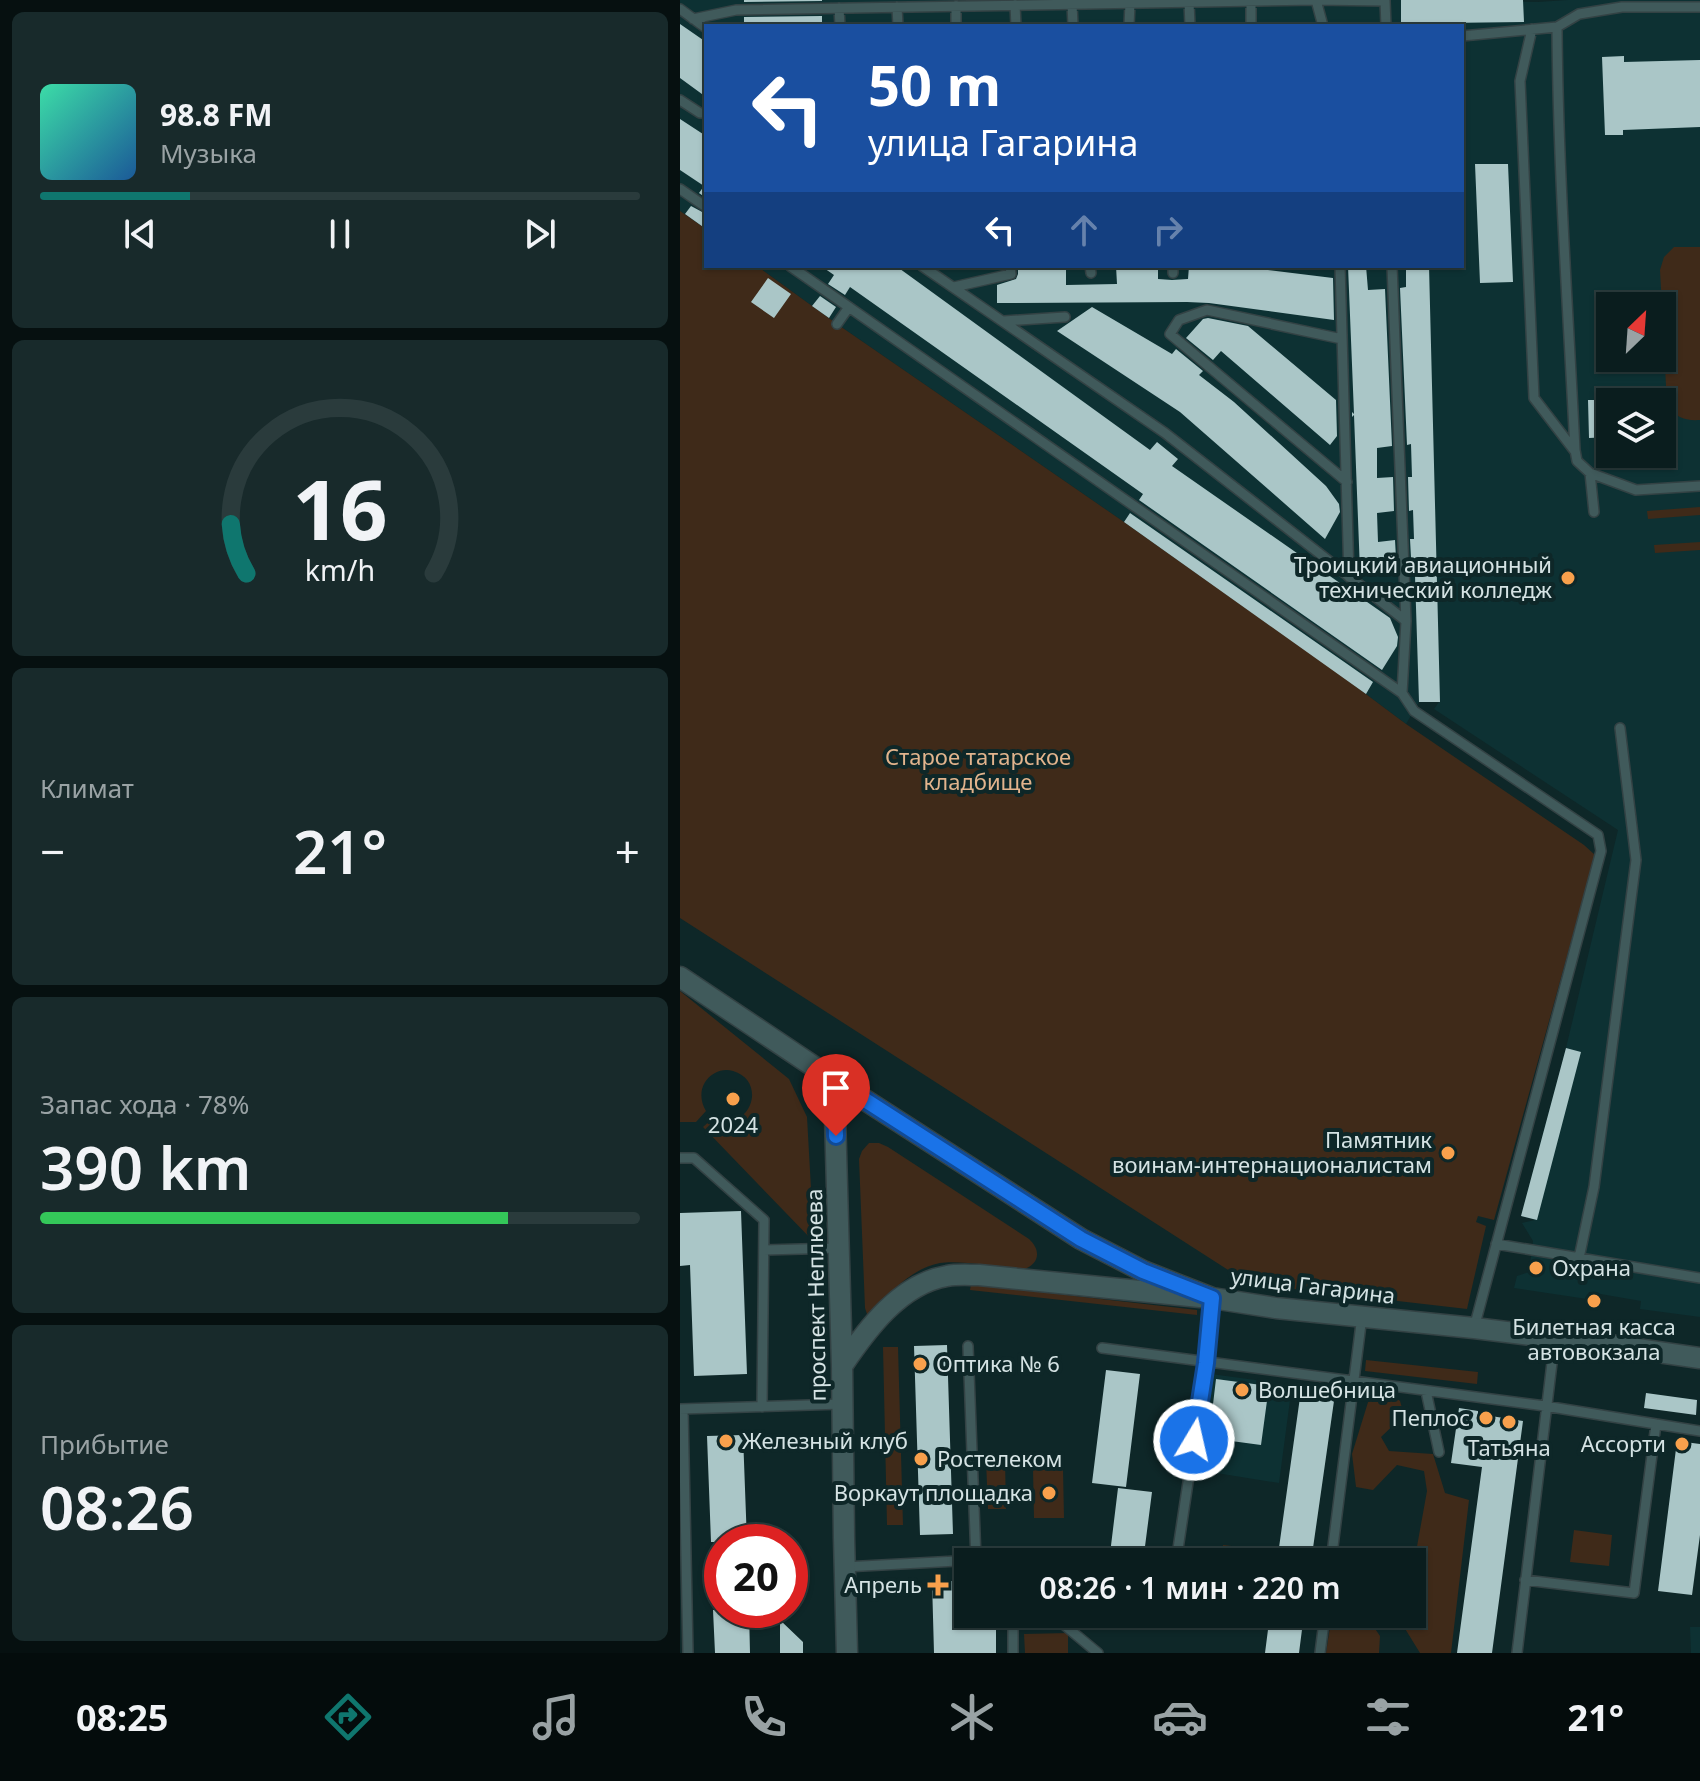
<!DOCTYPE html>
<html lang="ru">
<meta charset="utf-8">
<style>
body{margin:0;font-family:"Noto Sans",sans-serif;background:#182a2b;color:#f1f3f6;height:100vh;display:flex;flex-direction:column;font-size:30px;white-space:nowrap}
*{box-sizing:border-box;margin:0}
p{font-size:26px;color:#99a2a4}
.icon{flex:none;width:44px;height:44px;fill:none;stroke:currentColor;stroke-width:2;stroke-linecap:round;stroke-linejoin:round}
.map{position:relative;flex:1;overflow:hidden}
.side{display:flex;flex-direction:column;gap:12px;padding:12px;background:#061010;width:680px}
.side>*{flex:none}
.banner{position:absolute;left:24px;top:24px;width:760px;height:244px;border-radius:0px;box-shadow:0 2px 6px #0004,0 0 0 2px #2a3b3c;background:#1a4fa0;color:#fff;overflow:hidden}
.needle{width:52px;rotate:25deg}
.controls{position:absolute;left:916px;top:292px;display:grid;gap:16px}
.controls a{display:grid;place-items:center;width:80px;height:80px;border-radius:0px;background:#0a1d1e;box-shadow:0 2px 6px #0004,0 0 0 2px #2a3b3c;font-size:40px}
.speed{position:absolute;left:24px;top:1524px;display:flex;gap:16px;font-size:40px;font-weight:700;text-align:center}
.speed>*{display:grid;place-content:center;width:104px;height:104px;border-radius:50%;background:#0a1d1e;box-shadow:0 2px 6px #0004,0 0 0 2px #2a3b3c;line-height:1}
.speed .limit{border:12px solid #d22;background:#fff;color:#111}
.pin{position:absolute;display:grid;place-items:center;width:68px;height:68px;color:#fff;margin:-82px -34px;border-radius:50% 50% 50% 0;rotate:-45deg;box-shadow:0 0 8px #0007}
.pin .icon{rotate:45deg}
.me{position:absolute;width:88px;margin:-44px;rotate:9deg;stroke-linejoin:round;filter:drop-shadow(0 0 6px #0008)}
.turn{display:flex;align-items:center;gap:28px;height:168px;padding:0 32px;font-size:36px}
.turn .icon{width:104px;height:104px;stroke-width:2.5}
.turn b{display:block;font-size:56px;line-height:68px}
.lanes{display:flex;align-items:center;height:76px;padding:0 32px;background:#0003;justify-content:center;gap:40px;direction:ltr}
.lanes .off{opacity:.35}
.big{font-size:60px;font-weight:600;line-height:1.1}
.side .tile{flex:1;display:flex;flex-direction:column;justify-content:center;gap:12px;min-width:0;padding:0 28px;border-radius:12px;background:#182a2b}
.side .dial{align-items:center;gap:0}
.dial svg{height:208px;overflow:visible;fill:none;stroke:#2a3b3c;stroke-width:7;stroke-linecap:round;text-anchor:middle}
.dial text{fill:#f1f3f6;stroke:none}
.song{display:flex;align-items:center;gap:24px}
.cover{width:96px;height:96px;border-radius:12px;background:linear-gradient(135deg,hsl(160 70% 55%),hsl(210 70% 35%))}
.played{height:8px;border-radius:4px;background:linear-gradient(90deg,#0f766e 25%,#2a3b3c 25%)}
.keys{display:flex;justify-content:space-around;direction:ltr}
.heat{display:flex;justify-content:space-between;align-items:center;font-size:44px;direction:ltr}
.charge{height:12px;border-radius:6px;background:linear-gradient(90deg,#34c759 78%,#2a3b3c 0)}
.trip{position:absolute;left:274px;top:1548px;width:472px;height:80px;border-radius:0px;background:#0a1d1e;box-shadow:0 2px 6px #0004,0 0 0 2px #2a3b3c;font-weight:600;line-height:80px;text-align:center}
.menu{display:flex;height:128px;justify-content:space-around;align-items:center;background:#040c0c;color:#99a2a4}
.menu .icon{width:56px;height:56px}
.menu .current{color:#0f766e}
.menu b{font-size:36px;color:#f1f3f6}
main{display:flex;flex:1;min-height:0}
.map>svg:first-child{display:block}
</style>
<main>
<section class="side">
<div class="tile">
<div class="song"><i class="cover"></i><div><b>98.8 FM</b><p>Музыка</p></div></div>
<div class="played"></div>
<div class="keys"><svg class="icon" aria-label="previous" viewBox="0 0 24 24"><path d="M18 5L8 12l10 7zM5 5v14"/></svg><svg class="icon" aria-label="pause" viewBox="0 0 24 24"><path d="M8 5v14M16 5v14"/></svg><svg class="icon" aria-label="next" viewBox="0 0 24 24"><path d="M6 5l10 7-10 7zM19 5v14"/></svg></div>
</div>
<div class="tile dial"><svg viewBox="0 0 100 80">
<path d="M14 69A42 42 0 1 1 86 69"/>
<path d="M14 69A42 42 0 0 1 8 50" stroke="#0f766e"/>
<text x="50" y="56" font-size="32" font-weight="700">16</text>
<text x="50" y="72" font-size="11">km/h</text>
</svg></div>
<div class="tile"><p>Климат</p>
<div class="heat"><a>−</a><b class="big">21°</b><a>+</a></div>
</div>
<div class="tile"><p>Запас хода · 78%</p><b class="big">390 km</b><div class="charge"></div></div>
<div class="tile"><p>Прибытие</p><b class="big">08:26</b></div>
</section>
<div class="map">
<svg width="1020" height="1653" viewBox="0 0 1020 1653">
<rect width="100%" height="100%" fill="#0e2728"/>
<path fill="#0d3133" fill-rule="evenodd" d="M 0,0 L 777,0 L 858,2 L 888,0 L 1020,0 L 1020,1317 L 960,1309 L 961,1301 L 909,1292 L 907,1299 L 834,1288 L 837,1276 L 849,1272 L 853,1241 L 842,1223 L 855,1220 L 841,1216 L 886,1048 L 938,830 L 754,709 L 759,702 L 739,702 L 726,724 L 663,677 L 444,522 L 157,324 L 77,266 L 782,266 L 782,26 L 26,26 L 26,229 L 0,211 ZM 930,306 L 982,306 L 982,358 L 930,358 ZM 930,402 L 982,402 L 982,454 L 930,454 Z
M 531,1374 L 612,1385 L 599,1483 L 518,1470 Z
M 1010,1627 L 1020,1627 L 1020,1653 L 1011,1653 Z"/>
<path fill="#3f2a19" d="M 0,211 L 26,229 L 26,266 L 77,266 L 157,324 L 444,522 L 663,677 L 726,724 L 904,845 L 915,855 L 814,1220 L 798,1216 L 796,1222 L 806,1226 L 787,1309 L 570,1284 L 0,918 Z
M 994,247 L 1020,247 L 1020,420 C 1004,421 996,417 987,405 L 980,270 L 984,257 Z
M 1020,507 L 1020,515 L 968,519 L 967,511 Z
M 1020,542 L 1020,550 L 975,553 L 974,545 Z
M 0,991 L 109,1079 L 127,1117 L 134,1242 L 23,1127 L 33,1118 C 71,1134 88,1081 53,1071 C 47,1069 40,1070 35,1073 C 20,1081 18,1098 26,1111 L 16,1122 L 0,1122 Z
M 189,1143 L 199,1143 L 208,1147 L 349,1239 C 362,1251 359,1265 342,1270 C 320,1267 280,1260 260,1263 C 232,1268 209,1293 190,1314 L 187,1314 L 185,1308 L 179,1159 L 182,1151 Z
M 291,1284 L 517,1310 L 517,1315 L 290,1290 Z
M 203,1347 L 218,1347 L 223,1525 L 207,1525 Z
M 686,1360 L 798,1372 L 797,1384 L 685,1371 Z
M 705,1390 L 720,1401 L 724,1415 L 701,1437 L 709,1451 L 753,1454 L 765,1493 L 789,1500 L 771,1653 L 740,1653 L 716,1614 L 732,1614 L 732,1603 L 746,1593 L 736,1552 L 747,1491 L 744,1471 L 717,1465 L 693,1490 L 676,1487 L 672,1454 L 689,1399 Z
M 325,1459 L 326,1509 L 308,1509 L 306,1460 Z
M 353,1469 L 383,1469 L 384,1518 L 354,1518 Z
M 894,1530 L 932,1535 L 929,1566 L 890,1562 Z
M 543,1545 L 568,1548 L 566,1562 L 540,1562 Z
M 652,1614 L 685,1614 L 700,1636 L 699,1653 L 646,1653 Z
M 388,1633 L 388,1653 L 345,1653 L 344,1634 Z"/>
<path fill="#aac6c7" d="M 64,0 L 142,0 L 142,1 L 64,2 Z
M 721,0 L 843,0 L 844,22 L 763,23 L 763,26 L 721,26 Z
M 142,16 L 142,26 L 64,26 L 64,17 Z
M 0,24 L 26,42 L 26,97 L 0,78 Z
M 944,56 L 944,62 L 1020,60 L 1020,127 L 943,130 L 943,135 L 925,135 L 922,57 Z
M 0,119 L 26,136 L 26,198 L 19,193 L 24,186 L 0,170 Z
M 795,164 L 828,164 L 833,282 L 800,283 Z
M 11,206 L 26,214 L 26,229 L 5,214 Z
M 141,266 L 216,266 L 470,450 L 477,442 L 498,459 L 492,466 L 710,618 L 718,637 L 717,646 L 702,670 L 459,500 L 463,494 L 170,287 L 165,295 L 148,284 L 154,275 Z
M 338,266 L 386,266 L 386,285 L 437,284 L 436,266 L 478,266 L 478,279 L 492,280 L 508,279 L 509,266 L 554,266 L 653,278 L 654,320 L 529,303 L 507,302 L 317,303 L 317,285 L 336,279 L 338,274 Z
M 668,266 L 686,266 L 688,290 L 705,289 L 712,446 L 697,448 L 697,478 L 713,477 L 714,511 L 697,513 L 698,542 L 715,540 L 717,576 L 686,576 L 680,571 L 674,415 L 672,417 L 672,412 L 674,414 Z
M 726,266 L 749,266 L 760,702 L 739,702 L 735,576 L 732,576 L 730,539 L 734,539 L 733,510 L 729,511 L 728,477 L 732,477 L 731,444 L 727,445 L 720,288 L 726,287 Z
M 88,278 L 111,294 L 94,318 L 71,302 Z
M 140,296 L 156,307 L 149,318 L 132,306 Z
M 412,307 L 492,354 L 496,349 L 523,371 L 519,375 L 554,402 L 646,486 L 659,504 L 660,512 L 645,539 L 500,412 L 377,331 Z
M 528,318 L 568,326 L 656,400 L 657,436 L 650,445 L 541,351 L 533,360 L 506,338 L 523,319 Z
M 908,400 L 930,400 L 930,437 L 909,438 Z
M 450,513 L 693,682 L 686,694 L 444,522 Z
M 886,1048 L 901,1052 L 857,1220 L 841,1216 Z
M 61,1211 L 67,1374 L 14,1376 L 10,1265 L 0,1266 L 0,1213 Z
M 267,1345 L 273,1534 L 240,1535 L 234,1346 Z
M 426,1370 L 460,1374 L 446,1487 L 412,1483 Z
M 536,1379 L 589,1386 L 581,1445 L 529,1438 Z
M 621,1390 L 655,1394 L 631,1562 L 597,1562 Z
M 966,1393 L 1017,1400 L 1016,1415 L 964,1408 Z
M 779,1408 L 798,1411 L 798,1414 L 843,1421 L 812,1653 L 777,1653 L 802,1467 L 771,1463 Z
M 63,1435 L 67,1542 L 31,1542 L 27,1436 Z
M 997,1441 L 1020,1444 L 1020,1535 L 1012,1595 L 978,1591 Z
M 438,1488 L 472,1492 L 463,1562 L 429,1562 Z
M 252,1581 L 288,1581 L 288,1614 L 297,1614 L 297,1618 L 316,1618 L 316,1653 L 254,1653 Z
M 33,1610 L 69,1610 L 70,1653 L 35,1653 Z
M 590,1614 L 624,1614 L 619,1653 L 585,1653 Z
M 100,1620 L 123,1642 L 123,1653 L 100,1653 Z"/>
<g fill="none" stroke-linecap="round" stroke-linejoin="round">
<g stroke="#334244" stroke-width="12">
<path id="service" d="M 636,0 L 643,26
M 571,1 L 571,26
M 509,2 L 510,26
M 392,4 L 393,26
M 335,5 L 336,26
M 276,6 L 276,26
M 217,7 L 218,26
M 1020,7 L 942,7 L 899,14 L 877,27 C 878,168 888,309 895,450 L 897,461 L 910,473 L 956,490 L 1020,486
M 159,8 L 160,26
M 0,9 L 26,28
M 13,19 L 56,10 L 636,0 L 705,1 L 706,26
M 449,26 L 450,3
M 852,29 L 840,81 L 854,398 L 894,450
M 782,36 L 877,27
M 0,100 L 20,113 L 26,113
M 0,189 L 26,207
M 110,266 L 722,693 L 734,711 L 918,835 L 921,851 L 794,1328
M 242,266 L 485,433 L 726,621
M 410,266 L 411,273
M 493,266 L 493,273
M 660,266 L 669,577
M 712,266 L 726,621 L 722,693
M 274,287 L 331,274 L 330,266
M 324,321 L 385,317
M 157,324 L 169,307
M 662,339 L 527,310 L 499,320 L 490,334 L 667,482
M 910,473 L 914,512
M 0,1158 L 14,1158 L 84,1220 L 82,1407
M 816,1244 L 1020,1278
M 84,1250 L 159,1248
M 899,1258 L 914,1187 L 956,860 L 940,728
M 288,1346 L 296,1560
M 422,1348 L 865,1406 L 976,1424 L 954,1593 L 845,1580
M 746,1391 L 759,1452
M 0,1409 L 162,1404
M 3,1409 L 8,1653
M 976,1424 L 1020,1431
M 496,1562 L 526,1363 L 532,1298
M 651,1562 L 682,1316
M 164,1567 L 296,1560 L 300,1562
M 333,1614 L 333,1653
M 371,1614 L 418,1653
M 487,1618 L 488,1614
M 640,1653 L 645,1614
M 837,1653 L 875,1338"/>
</g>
<g stroke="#334244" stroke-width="23">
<path id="tertiary" d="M 154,1080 L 162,1366 L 164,1538 L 167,1653
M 162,1366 C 187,1329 220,1284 267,1276 C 277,1274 289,1275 299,1275 L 520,1297"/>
</g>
<g stroke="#334244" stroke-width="23">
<path id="secondary" d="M 0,977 L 154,1080 L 401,1239 L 463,1271 L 532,1298 L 596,1308 L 794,1328 L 916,1343 L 1020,1358"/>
</g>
<use href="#service" stroke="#405a5b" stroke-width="9"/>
<use href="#tertiary" stroke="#405a5b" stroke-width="20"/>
<use href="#secondary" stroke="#405a5b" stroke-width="20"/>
</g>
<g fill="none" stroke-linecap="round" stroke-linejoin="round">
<g stroke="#114b97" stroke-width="20">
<path id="route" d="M 156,1136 L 154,1080 L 401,1239 L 463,1271 L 532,1298 L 526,1363 L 514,1440"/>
</g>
<use href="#route" stroke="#1a73e8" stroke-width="14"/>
</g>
<g fill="#f8a04c" stroke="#0e2728" stroke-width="3">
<circle cx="888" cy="578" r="8"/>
<circle cx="53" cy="1099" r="8"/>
<circle cx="768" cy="1153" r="8"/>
<circle cx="856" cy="1268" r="8"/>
<circle cx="914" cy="1301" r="8"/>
<circle cx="240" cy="1364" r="8"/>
<circle cx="562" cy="1390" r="8"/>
<circle cx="806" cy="1418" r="8"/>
<circle cx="829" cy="1422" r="8"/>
<circle cx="46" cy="1441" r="8"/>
<circle cx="1002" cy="1444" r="8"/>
<circle cx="241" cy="1459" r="8"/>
<circle cx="369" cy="1493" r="8"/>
<path d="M254 1573h8v8h8v8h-8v8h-8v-8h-8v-8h8z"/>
</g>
<g text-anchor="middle" stroke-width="8" stroke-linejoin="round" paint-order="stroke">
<g font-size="22" fill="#d5e3e4" stroke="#0e2728" text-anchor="end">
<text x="872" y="573">Троицкий авиационный<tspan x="872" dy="25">технический колледж</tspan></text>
<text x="53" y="1133" text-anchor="middle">2024</text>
<text x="752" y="1148">Памятник<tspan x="752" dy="25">воинам-интернационалистам</tspan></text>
<text x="872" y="1276" text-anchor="start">Охрана</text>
<text x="914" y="1335" text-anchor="middle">Билетная касса<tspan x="914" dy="25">автовокзала</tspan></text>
<text x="256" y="1372" text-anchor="start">Оптика № 6</text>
<text x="578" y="1398" text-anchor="start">Волшебница</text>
<text x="790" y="1426">Пеплос</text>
<text x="62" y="1449" text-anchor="start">Железный клуб</text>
<text x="986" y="1452">Ассорти</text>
<text x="829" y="1456" text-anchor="middle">Татьяна</text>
<text x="257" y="1467" text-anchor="start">Ростелеком</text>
<text x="353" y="1501">Воркаут площадка</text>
<text x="242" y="1593">Апрель</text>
</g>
<g font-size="22" fill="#e2b48d" stroke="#0e2728">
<text x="298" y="765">Старое татарское<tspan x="298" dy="25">кладбище</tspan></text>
</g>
<g font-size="22" fill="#d5e3e4" stroke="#0e2728">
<text transform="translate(633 1286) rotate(7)" y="8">улица Гагарина</text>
<text transform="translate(136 1295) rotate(-91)" y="8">проспект Неплюева</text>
</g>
</g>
</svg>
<div class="controls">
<a><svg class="needle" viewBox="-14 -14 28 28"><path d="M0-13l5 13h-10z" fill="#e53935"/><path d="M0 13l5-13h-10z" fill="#99a2a4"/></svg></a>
<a><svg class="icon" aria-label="layers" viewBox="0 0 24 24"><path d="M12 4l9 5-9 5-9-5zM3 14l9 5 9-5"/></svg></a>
</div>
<div class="speed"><div class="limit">20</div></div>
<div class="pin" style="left:156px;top:1136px;background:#d93025"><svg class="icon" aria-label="arrive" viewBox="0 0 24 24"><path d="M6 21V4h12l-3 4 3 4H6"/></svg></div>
<svg class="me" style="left:514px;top:1440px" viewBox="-20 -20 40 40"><circle r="17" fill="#1a73e8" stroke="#fff" stroke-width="3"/><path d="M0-11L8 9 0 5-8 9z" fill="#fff"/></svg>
<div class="trip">08:26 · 1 мин · 220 m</div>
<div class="banner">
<div class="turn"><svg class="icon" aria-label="left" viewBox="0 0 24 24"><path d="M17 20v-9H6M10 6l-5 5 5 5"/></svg><div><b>50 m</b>улица Гагарина</div></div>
<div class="lanes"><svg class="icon" aria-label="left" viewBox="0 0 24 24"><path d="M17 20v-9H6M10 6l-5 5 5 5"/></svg><svg class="icon off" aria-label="ahead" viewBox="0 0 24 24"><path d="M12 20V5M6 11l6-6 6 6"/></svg><svg class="icon off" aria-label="right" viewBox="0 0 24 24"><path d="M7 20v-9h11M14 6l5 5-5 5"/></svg></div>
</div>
</div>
</main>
<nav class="menu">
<b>08:25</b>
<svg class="icon current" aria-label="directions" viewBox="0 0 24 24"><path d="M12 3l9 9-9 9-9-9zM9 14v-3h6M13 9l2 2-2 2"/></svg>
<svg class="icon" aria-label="music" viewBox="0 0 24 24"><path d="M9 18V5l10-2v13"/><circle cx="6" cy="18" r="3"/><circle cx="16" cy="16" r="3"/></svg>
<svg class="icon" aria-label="phone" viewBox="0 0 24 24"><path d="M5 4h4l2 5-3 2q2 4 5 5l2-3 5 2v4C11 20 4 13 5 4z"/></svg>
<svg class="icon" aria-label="climate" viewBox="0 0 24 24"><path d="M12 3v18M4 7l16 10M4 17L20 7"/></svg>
<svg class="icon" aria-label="car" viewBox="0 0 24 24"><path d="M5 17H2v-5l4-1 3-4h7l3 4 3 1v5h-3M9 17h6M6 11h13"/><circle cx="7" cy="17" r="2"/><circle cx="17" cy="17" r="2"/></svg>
<svg class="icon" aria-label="filters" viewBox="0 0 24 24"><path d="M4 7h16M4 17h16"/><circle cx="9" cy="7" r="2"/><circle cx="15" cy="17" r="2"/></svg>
<b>21°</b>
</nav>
